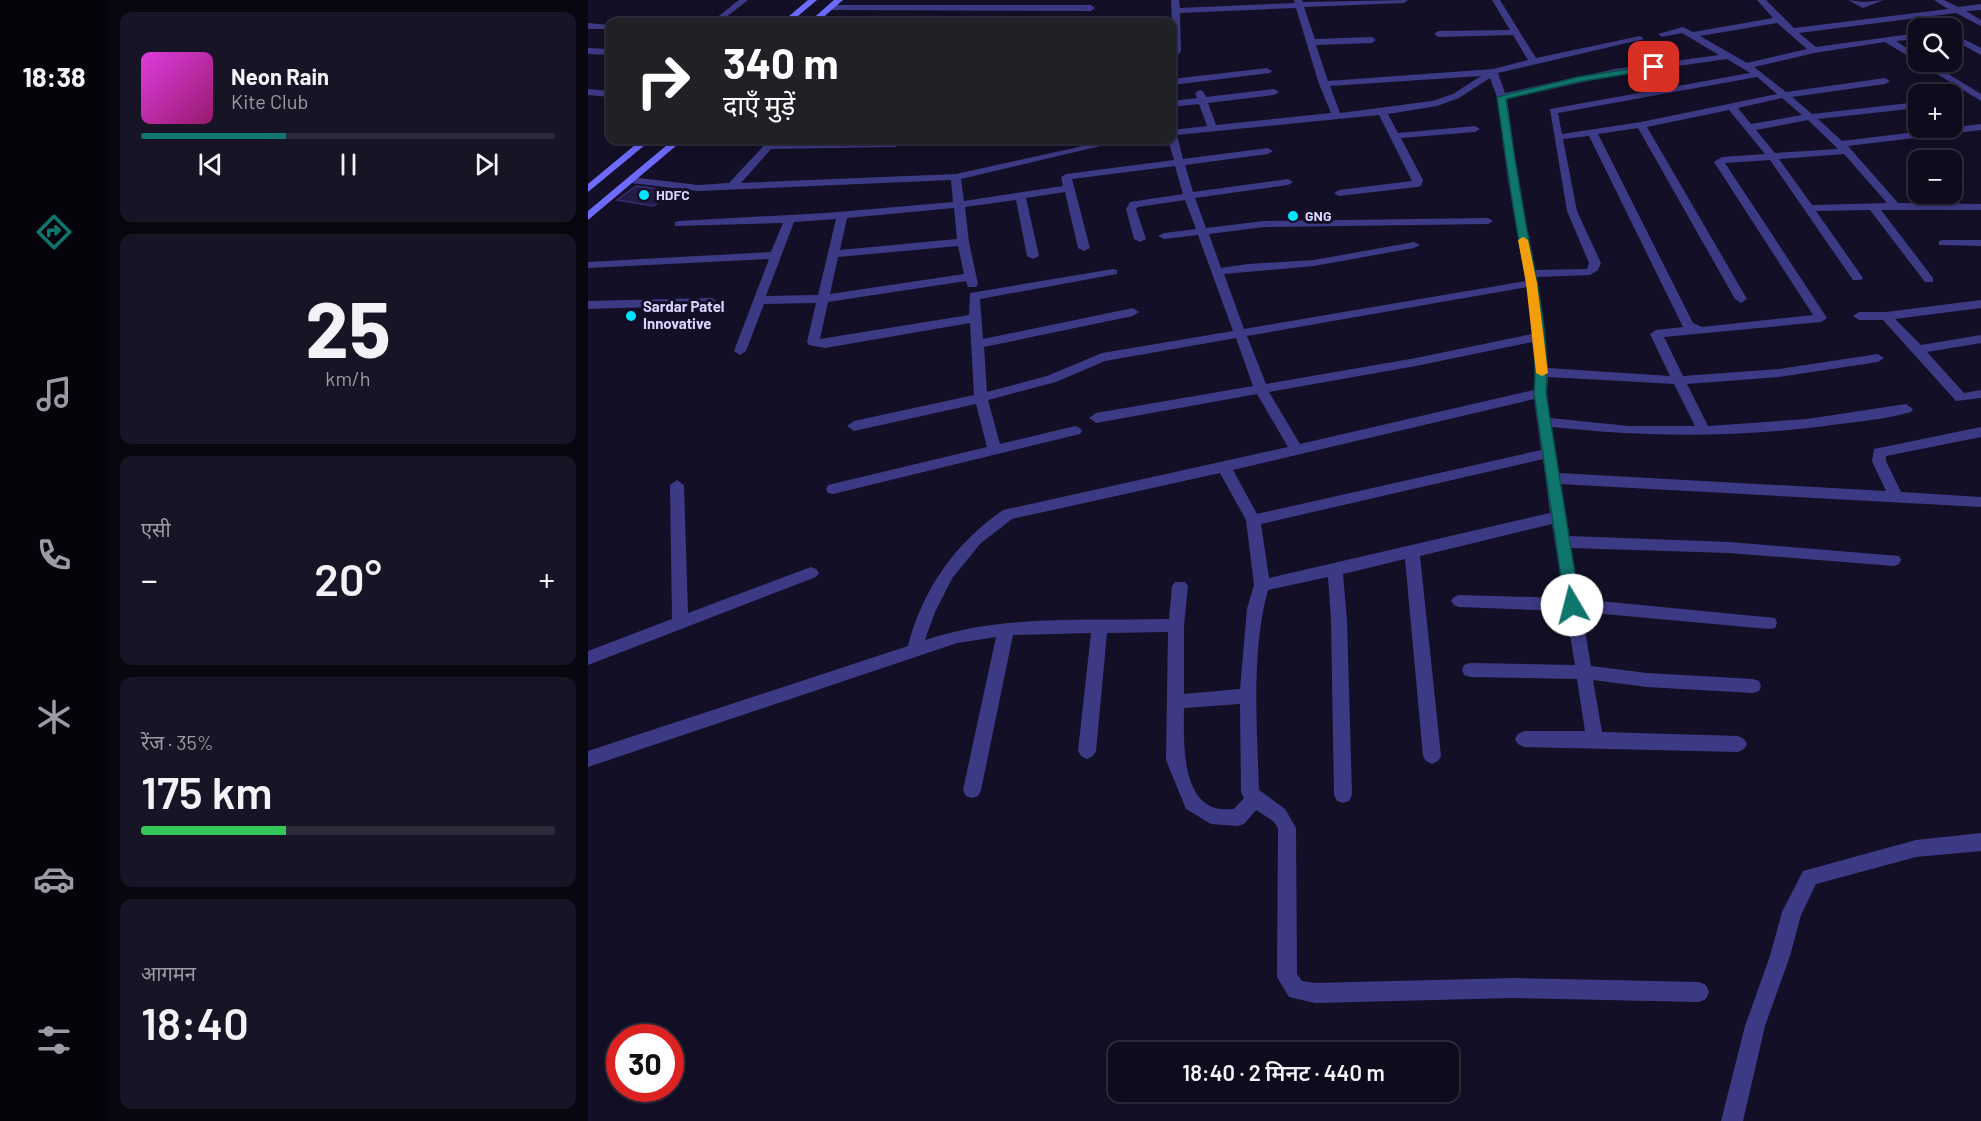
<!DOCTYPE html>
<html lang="hi">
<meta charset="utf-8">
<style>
body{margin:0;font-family:Barlow,"Noto Sans Devanagari",sans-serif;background:#171425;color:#f1f3f6;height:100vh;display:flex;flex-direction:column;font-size:22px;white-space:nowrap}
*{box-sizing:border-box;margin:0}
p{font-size:20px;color:#9b9ba3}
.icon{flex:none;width:33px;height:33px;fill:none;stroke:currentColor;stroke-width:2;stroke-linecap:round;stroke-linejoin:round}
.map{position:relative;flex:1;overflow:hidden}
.panel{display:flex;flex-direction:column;gap:12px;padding:12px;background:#08060f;width:480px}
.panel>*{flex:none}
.top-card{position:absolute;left:18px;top:18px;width:570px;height:126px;border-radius:12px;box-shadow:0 3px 15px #0003,0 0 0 2px #2e2b3b;background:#202124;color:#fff;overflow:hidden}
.controls{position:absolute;left:1320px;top:18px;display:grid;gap:12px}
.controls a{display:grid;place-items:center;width:54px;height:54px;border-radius:12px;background:#0e0b1c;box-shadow:0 3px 15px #0003,0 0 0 2px #2e2b3b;font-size:30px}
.speed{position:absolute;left:18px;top:1024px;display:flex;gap:12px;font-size:30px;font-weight:700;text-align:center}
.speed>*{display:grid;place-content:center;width:78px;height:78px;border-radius:50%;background:#0e0b1c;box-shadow:0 3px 15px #0003,0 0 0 2px #2e2b3b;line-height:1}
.speed .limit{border:9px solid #d22;background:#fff;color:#111}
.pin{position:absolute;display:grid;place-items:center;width:51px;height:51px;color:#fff;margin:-26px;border-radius:12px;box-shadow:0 3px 9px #0006}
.me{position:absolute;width:66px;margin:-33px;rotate:352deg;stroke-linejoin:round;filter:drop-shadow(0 0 4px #0008)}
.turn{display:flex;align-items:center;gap:21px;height:126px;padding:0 18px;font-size:27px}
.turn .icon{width:78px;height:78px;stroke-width:2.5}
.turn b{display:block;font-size:42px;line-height:51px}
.big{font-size:45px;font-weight:600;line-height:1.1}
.panel .tile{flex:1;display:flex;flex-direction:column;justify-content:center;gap:9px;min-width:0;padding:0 21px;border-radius:12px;background:#171425}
.panel .dial{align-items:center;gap:0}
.dial b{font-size:78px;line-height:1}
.song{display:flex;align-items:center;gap:18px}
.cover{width:72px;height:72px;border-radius:9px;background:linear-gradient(135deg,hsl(300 70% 55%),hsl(320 70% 35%))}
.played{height:6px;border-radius:3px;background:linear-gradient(90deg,#0f766e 35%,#2e2b3b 35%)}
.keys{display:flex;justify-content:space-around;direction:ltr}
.heat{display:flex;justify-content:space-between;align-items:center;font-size:33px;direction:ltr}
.charge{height:9px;border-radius:4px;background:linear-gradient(90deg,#34c759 35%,#2e2b3b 0)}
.trip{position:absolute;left:520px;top:1042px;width:351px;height:60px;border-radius:12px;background:#0e0b1c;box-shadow:0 3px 15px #0003,0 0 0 2px #2e2b3b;font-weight:600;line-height:60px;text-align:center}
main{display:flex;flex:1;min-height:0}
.tabs{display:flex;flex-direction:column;width:108px;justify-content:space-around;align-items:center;background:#06040b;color:#9b9ba3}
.tabs .icon{width:42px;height:42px}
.tabs .selected{color:#0f766e}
.tabs b{font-size:27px;color:#f1f3f6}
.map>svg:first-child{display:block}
</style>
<main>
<nav class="tabs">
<b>18:38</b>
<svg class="icon selected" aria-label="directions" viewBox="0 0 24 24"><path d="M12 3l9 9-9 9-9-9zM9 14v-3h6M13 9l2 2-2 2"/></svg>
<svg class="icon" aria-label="music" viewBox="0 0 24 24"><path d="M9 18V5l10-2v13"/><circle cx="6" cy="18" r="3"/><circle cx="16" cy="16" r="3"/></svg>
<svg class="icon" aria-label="phone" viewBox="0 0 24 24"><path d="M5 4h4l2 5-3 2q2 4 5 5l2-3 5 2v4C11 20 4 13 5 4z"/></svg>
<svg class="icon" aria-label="climate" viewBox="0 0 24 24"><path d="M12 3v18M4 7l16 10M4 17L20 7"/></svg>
<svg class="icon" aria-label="car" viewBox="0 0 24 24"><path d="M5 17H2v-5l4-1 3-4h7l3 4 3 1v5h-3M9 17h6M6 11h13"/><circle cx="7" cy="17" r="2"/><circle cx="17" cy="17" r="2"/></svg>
<svg class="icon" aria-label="filters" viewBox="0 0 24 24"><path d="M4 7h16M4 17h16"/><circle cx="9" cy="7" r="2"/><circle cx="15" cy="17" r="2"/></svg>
</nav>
<section class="panel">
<div class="tile">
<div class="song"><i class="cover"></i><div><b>Neon Rain</b><p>Kite Club</p></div></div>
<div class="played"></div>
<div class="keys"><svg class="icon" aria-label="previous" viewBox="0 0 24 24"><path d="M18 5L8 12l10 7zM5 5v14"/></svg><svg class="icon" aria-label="pause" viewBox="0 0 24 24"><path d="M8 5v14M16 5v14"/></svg><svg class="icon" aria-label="next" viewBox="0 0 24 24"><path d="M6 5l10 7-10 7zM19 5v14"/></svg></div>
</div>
<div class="tile dial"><b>25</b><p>km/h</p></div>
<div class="tile"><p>एसी</p>
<div class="heat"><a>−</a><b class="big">20°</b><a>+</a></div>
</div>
<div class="tile"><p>रेंज · 35%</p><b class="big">175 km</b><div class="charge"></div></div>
<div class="tile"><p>आगमन</p><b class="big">18:40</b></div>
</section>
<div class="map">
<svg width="1393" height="1121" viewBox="0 0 1393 1121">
<rect width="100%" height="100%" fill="#130f26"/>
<path fill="#241b47" stroke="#3b2d73" stroke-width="1.5" d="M 48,186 L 64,188 L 81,191 L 66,206 L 29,200 Z"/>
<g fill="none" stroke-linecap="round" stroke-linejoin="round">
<path fill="#3d3a85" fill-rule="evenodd" d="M 151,0 L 160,0 L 132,22 L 123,22 Z
M 583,0 L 591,0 L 592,8 L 707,3 L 706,0 L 714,0 L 715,2 L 820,0 L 816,3 L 716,7 L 727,39 L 784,37 L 788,40 L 784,43 L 728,45 L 740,81 L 905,69 L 940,60 L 925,35 L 850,37 L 846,34 L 850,31 L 922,30 L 904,0 L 912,0 L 948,58 L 1052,36 L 1056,39 L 910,73 L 917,93 L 1027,69 L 1131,55 L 1094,33 L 1074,37 L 1070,34 L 1095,27 L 1105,32 L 1185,18 L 1169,0 L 1178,0 L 1206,28 L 1360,9 L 1346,0 L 1356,0 L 1370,7 L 1393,4 L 1393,10 L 1378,11 L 1393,20 L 1393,26 L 1368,13 L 1211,33 L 1228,47 L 1330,33 L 1330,39 L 1308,41 L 1330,55 L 1330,62 L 1341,62 L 1393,94 L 1393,101 L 1297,42 L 1226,53 L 1166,67 L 1198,92 L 1297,78 L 1302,81 L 1297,84 L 1204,97 L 1224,114 L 1330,102 L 1330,108 L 1230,119 L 1254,141 L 1393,124 L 1393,130 L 1260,146 L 1310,203 L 1393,204 L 1393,210 L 1293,210 L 1345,278 L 1345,282 L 1337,282 L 1282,210 L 1228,211 L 1275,278 L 1273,280 L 1265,280 L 1182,160 L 1137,163 L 1239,318 L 1233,322 L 1076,337 L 1095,376 L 1191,369 L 1290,354 L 1296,358 L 1290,362 L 1191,377 L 1099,384 L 1120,426 L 1219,419 L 1318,404 L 1325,409 L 1323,412 C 1295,420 1265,422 1237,426 C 1141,438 1059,437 964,427 L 971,473 L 1298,491 L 1284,461 L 1286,449 L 1393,427 L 1393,437 L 1298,456 L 1298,461 L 1313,492 L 1393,497 L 1393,507 L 972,484 L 981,536 L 1141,542 L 1311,556 L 1313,560 L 1311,564 L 1306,566 L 1141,553 L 983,548 L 991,599 L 1187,618 L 1189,623 L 1187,628 L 1181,629 L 994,612 L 1003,666 L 1059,673 L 1165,679 L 1171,681 L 1173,686 L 1171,691 L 1165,693 L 1059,687 L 1005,680 L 1014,732 L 1150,736 L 1156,739 L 1159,744 L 1156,749 L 1150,752 L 936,747 L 930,744 L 927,739 L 930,734 L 936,731 L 997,731 L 989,679 L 882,677 L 876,675 L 874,670 L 876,665 L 882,663 L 987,665 L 978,611 L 871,607 L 866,605 L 863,601 L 866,597 L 871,595 L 976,598 L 964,524 L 832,556 L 853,756 L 850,761 L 844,764 L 838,761 L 835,756 L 817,559 L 755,574 L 759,620 L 764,795 L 761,801 L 755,803 L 749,801 L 746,795 L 743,620 L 740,577 L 680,590 C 663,651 669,727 671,790 L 697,809 L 708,828 L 709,974 L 714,981 L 727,983 L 926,978 L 1111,982 L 1118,985 L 1121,992 L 1118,999 L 1111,1002 L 926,998 L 727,1003 L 701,997 L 689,977 L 690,828 L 685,821 L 668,810 L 656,824 L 650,826 L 623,824 L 598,809 L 578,760 L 580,632 L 519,633 L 508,751 L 505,756 L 499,759 L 493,756 L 490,751 L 503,633 L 425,635 L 393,790 L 390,796 L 384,798 L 378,796 L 375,790 L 408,637 L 369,643 L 0,767 L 0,751 L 320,646 C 334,590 368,542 415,510 L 700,447 L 669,394 L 508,423 L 501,418 L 508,413 L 665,386 L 648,338 L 517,361 L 468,382 L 400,400 L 412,444 L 487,426 L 492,428 L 494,431 L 492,434 L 245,494 L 240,493 L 238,489 L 240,485 L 399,447 L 388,404 L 266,431 L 259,426 L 266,421 L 386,395 L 382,323 L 237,348 L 221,345 L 219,342 L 228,303 L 176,304 L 158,351 L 152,355 L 146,351 L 181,259 L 0,268 L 0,262 L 183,252 L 195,223 L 87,226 L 87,222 L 91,221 L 238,213 L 365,202 L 363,180 L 110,191 L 43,183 L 38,180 L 43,177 L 110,185 L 141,183 L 181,140 L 191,140 L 189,143 L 307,141 L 312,144 L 307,147 L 183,149 L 153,183 L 368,174 L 522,140 L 538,140 L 373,179 L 376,201 L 475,186 L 473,177 L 478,174 L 586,160 L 580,140 L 584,140 L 584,130 L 619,126 L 611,104 L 584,107 L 584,101 L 609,98 L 607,93 L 612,90 L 615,91 L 618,97 L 686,89 L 691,92 L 686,95 L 620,103 L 628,125 L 743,113 L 731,84 L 708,8 L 592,13 L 593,52 L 589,55 L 585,52 ZM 1189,23 L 1219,49 L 1159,63 L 1112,36 ZM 1139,59 L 1162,73 L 962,109 L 979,211 L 1001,263 L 999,269 L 947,270 L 930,180 L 919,99 L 1027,75 ZM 893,76 L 865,94 L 844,101 L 752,113 L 742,86 ZM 1169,77 L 1189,94 L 1053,122 L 974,134 L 970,113 ZM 902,78 L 909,97 L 920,180 L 938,281 L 656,329 L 636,274 L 726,266 L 826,248 L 832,245 L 826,242 L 726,260 L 660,264 L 633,268 L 621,234 L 676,227 L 900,224 L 905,221 L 900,218 L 676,221 L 618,228 L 607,198 L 700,185 L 705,182 L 700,179 L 605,192 L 597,165 L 680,154 L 685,151 L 680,148 L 595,159 L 589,135 L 791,115 L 824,181 L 751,190 L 746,193 L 751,196 L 829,187 L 833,186 L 835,180 L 813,138 L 887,132 L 892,129 L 887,126 L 810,133 L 800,114 L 849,106 L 871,98 ZM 1194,98 L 1214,115 L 1163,124 L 1150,108 ZM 1141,110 L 1177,154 L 1134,157 L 1126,162 L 1225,315 L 1114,327 L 1105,323 L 1010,134 L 1050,128 L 1147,299 L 1153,303 L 1159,299 L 1059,127 ZM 1220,120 L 1250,149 L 1187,153 L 1168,130 ZM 1001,136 L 1095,327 L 1068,330 L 1062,334 L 1082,376 L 960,368 L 949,277 L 1002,275 L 1010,270 L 1013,263 L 989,211 L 975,139 ZM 1256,154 L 1299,203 L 1224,205 L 1191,159 ZM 587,166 L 595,194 L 542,202 L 538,209 L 546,239 L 552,242 L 558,239 L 548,209 L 550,207 L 597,200 L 608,229 L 576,233 L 570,236 L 576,239 L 610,235 L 645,331 L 514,353 L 459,376 L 399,392 L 396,347 L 545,316 L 551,312 L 545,308 L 395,339 L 392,299 L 529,274 L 529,270 L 525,269 L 382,293 L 381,315 L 232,339 L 240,302 L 378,281 L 380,287 L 388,287 L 390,284 L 381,242 L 377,207 L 428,200 L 439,256 L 445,259 L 451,256 L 438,198 L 477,192 L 490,248 L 496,251 L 502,248 L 484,179 ZM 366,208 L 369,239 L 252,250 L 259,218 ZM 248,219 L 230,295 L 178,296 L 206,222 ZM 370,246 L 376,274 L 242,294 L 250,257 ZM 939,287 L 944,334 L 828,358 L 678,384 L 659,336 ZM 944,342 L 948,372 L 946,390 L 712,444 L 681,392 L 828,366 ZM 960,377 L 1086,384 L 1107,426 L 1041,426 L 962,418 L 959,393 ZM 946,399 L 953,450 L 669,514 L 645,470 ZM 955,459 L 962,513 L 681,578 L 673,524 ZM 632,473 L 658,520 L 666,585 L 659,609 L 652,689 L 596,694 L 596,625 L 600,586 L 597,582 L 587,582 L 584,586 L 581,619 C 500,621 415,614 337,640 L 347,612 L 365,577 L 393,543 L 424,519 ZM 652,704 L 653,792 L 656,798 L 646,809 C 640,809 632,810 627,808 C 592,797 596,736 596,708 Z
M 1260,0 L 1276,2 L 1296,0 L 1275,8 Z
M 241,5 L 503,5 L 507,8 L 503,11 L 238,10 L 237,8 Z
M 0,23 L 22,25 L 22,29 L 0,29 Z
M 1364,33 L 1393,48 L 1393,55 L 1364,39 Z
M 0,48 L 22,49 L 22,55 L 0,54 Z
M 679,68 L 684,71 L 682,73 L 584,85 L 584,79 Z
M 0,89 L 22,91 L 22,97 L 0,95 Z
M 1355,240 L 1393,240 L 1393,246 L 1351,245 L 1351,241 Z
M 124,298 L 130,302 L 128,305 L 0,309 L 0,301 Z
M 1393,300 L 1393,308 L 1307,319 L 1333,345 L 1393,335 L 1393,343 L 1339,352 L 1376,393 L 1393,390 L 1393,398 L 1368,401 L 1295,320 L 1271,320 L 1265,316 L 1271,312 L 1298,312 Z
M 89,480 L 96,485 L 100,613 L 223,567 L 228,569 L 231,573 L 228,577 L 0,665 L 0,651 L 84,619 L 82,485 Z
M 1393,833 L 1393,851 L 1328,857 L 1228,884 L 1213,915 L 1202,956 L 1177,1026 L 1155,1121 L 1133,1121 L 1157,1026 L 1182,956 L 1194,912 L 1215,871 L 1328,840 Z"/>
<path fill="#6f6bff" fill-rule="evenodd" d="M 220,0 L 229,0 L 203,22 L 194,22 Z
M 246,0 L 255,0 L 230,22 L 221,22 Z
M 53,140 L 63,140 L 0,192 L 0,184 Z
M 85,140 L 95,140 L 0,220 L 0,211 Z"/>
</g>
<path fill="#0f766e" stroke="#0a4d48" stroke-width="1.5" d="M 1066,65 L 1069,65 L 1069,69 L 990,82 L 918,99 C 924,142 931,186 939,230 C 949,282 962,339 958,393 L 992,605 L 989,609 L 979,609 L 977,605 L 946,393 C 951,337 938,279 928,224 C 921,182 915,140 909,97 L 990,77 Z"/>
<path fill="#f59e0b" d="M 935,237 L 940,240 L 949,283 L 960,373 L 954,376 L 948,373 L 938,283 L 930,240 Z"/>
<g fill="#00e5ff" stroke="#130f26" stroke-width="2">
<circle cx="56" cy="195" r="6"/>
<circle cx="705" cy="216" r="6"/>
<circle cx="43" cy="316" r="6"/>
</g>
<g text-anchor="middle" stroke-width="6" stroke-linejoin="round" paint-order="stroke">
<g font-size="14" font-weight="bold" fill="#d9d4ff" stroke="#130f26" text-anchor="start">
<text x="68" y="200">HDFC</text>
<text x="717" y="221">GNG</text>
</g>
<g font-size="15" font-weight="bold" fill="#d9d4ff" stroke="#130f26" text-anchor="start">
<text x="55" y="312">Sardar Patel<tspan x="55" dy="17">Innovative</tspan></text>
</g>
</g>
</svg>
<div class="controls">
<a><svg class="icon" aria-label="search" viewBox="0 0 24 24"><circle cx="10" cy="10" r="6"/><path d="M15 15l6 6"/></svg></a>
<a>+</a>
<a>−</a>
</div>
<div class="speed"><div class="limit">30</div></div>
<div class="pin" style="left:1066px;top:67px;background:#d93025"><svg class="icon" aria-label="arrive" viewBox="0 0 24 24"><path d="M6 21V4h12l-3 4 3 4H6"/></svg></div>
<svg class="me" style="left:984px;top:605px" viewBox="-20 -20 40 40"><circle r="19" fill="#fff"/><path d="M0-13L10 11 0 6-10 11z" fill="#0f766e"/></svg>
<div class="trip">18:40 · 2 मिनट · 440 m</div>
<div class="top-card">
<div class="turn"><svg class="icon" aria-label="right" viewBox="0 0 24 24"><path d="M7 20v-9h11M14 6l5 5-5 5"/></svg><div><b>340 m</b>दाएँ मुड़ें</div></div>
</div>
</div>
</main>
